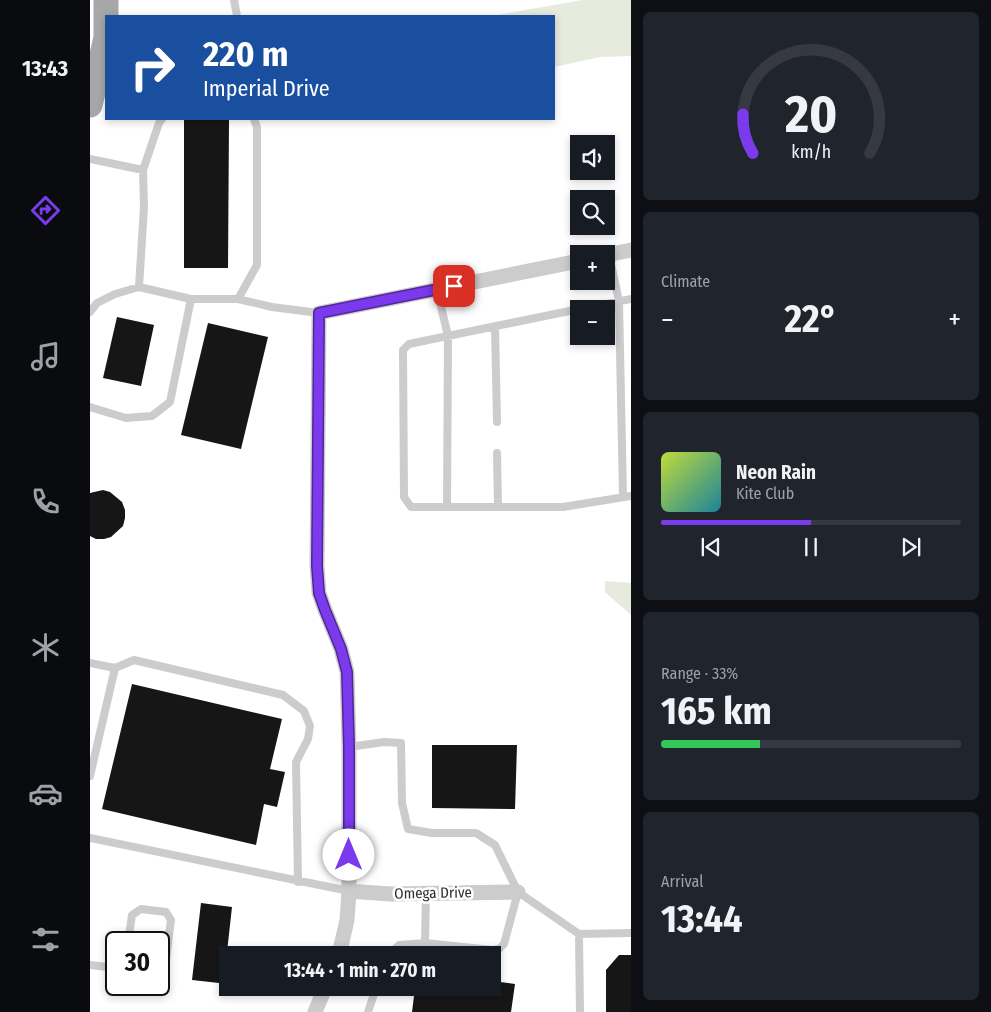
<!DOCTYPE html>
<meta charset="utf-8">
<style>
body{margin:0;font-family:"Fira Sans Condensed",sans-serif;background:#20242c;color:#f1f3f6;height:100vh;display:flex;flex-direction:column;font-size:19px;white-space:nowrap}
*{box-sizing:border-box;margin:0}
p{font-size:16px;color:#9ea1a6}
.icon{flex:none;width:28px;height:28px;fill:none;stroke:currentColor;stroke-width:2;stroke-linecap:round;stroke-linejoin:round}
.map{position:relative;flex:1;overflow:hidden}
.details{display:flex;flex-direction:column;gap:12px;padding:12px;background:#0d0f14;width:360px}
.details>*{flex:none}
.top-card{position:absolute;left:15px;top:15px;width:450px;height:105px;border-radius:0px;box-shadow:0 2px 8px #0003;background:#1a4fa0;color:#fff;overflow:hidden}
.buttons{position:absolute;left:480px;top:135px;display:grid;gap:10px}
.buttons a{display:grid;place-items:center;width:45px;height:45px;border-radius:0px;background:#171b24;box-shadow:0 2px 8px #0003;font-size:25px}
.speed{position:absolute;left:15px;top:931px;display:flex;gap:10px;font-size:25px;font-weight:700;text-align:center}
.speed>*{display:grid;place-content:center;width:65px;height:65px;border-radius:50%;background:#171b24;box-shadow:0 2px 8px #0003;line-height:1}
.speed .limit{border:2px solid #111;border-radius:8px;background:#fff;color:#111}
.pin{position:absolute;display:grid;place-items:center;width:42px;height:42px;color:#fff;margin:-21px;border-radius:10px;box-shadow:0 2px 8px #0006}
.me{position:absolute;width:55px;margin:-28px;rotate:0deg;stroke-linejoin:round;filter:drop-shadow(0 0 4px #0008)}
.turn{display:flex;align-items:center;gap:18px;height:105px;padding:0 15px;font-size:22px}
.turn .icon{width:65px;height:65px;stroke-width:2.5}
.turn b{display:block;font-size:35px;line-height:42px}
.big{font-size:38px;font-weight:700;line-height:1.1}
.details .tile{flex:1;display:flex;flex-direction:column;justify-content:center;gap:8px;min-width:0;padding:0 18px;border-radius:8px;background:#20242c}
.details .dial{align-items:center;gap:0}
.dial svg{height:130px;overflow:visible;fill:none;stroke:#363941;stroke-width:7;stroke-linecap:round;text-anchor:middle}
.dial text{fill:#f1f3f6;stroke:none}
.song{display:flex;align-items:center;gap:15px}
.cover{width:60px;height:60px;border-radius:8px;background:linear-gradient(135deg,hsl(70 70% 55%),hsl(190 70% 35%))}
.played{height:5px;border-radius:2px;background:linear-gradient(90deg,#7c3aed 50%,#363941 50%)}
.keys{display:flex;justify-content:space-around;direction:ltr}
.heat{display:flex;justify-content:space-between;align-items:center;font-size:28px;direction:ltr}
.charge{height:8px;border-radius:4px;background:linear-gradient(90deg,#34c759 33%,#363941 0)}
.trip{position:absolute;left:129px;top:946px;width:282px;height:50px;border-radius:0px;background:#171b24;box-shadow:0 2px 8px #0003;font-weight:700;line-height:50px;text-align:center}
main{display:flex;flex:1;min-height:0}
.tabs{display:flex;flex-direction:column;width:90px;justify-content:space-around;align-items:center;background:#090b0e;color:#9ea1a6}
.tabs .icon{width:35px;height:35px}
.tabs .active{color:#7c3aed}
.tabs b{font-size:22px;color:#f1f3f6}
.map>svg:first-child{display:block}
</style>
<main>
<nav class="tabs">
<b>13:43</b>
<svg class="icon active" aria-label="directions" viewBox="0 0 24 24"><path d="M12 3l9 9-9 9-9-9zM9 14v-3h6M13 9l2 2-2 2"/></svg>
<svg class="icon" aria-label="music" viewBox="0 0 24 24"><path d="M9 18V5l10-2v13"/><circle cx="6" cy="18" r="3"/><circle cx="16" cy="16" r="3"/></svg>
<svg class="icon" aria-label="phone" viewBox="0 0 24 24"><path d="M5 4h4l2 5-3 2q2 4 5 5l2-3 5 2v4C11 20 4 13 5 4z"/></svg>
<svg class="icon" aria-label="climate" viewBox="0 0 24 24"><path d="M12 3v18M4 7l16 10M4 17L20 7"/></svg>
<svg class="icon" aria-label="car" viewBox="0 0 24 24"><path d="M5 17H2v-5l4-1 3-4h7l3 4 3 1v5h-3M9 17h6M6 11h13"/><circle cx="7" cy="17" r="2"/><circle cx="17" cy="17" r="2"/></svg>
<svg class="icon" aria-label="filters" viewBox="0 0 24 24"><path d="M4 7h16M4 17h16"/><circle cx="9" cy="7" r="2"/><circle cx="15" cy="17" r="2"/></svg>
</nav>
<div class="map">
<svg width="541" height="1012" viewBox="0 0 541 1012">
<rect width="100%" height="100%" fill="#fff"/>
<path fill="#e6ebde" d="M 493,0 L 541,0 L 541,56 L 510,57 L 464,67 L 464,16 L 401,16 Z
M 515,581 L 541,583 L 541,615 L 515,592 Z"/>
<path fill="#161616" d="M 94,119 L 139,119 L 138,268 L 94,268 Z
M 27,317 L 64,325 L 51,386 L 13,378 Z
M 118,323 L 178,337 L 151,449 L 91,435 Z
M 13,490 L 20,492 L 32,502 L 35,510 L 35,518 L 33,526 L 21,537 L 14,539 L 6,539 L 0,536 L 0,493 Z
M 42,684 L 192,719 L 180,769 L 195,772 L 187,807 L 174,804 L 166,845 L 12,809 Z
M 342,745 L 427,745 L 425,809 L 342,808 Z
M 111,903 L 142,907 L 137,952 L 151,955 L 138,955 L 138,984 L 102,980 Z
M 529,955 L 541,955 L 541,1012 L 516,1012 L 516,970 Z
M 402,981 L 425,984 L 421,1012 L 322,1012 L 325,988 L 402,988 Z"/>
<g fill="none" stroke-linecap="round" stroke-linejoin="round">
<path stroke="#ccc" stroke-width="8" d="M 144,0 L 147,16
M 0,159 L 53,170 L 69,123 L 72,119
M 519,255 L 529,301 L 533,497
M 49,287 L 54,207 L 53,170
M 347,290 L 358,336 L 357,507
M 148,299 L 182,307 L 229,313
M 489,309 L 319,344 L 313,350 L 314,497 L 321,507 L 473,507 L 541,496
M 492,309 L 541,299
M 0,312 L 7,303 L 25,294 L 49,287 L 101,299
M 405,327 L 407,422
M 0,407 L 36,418 L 62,416 L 80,402 L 101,299 L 148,299 L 167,265 L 167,127 L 164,119
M 407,453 L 408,507
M 0,663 L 25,668 L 44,660 L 193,695 L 214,711 L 220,726 L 218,739 L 206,762 L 208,882
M 259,747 L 294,742 L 311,743 L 312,803 L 318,829 L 342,833 L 386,833 L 405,845 L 428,892 L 489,934 L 490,1012
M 0,776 L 25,668
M 0,838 L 259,891
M 336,893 L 335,943 L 402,950 L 409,949 L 414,944 L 428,892
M 489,934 L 541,933
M 38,942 L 42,915 L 51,909 L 76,912 L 81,920 L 75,967 L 69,970
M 299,955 L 309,945 L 335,943
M 0,965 L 26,968
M 278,1012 L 286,988"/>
<path stroke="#ccc" stroke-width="15" d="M 516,255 L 541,250
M 259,891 L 300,894 L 428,892
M 249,955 L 257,920 L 259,891 L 259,747 L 257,672 L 251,649 L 235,610 L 229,593 L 227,566 L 229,313 L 489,261
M 225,1012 L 235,988"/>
<path stroke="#a7a7a7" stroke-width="25" d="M 0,105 L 16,38 L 16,0"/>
</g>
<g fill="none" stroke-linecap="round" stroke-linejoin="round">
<g stroke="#51269a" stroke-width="12">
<path id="route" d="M 259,855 L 259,747 L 257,672 L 251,649 L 235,610 L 229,593 L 227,566 L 229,313 L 364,286"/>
</g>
<use href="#route" stroke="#7c3aed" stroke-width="9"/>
</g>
<g text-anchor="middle" stroke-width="5" stroke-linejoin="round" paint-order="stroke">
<g font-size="15" fill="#2f2f2f" stroke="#fff">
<text transform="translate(343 893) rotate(-1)" y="5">Omega Drive</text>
</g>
</g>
</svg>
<div class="buttons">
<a><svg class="icon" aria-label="sound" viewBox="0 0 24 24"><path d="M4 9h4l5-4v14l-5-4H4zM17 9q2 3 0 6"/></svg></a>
<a><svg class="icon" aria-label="search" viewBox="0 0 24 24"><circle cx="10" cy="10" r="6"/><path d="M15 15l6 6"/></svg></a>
<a>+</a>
<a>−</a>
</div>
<div class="speed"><div class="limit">30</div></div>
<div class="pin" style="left:364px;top:286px;background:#d93025"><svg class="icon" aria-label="arrive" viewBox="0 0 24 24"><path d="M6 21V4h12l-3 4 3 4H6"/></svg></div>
<svg class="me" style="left:259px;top:855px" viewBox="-20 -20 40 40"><circle r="19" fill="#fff"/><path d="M0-13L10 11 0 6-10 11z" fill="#7c3aed"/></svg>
<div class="trip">13:44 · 1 min · 270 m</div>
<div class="top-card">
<div class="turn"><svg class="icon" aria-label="right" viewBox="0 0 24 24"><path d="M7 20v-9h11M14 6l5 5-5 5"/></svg><div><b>220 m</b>Imperial Drive</div></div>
</div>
</div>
<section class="details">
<div class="tile dial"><svg viewBox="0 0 100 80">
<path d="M14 69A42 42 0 1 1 86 69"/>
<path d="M14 69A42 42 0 0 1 8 45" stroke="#7c3aed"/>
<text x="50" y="56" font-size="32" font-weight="700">20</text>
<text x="50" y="72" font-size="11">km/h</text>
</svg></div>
<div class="tile"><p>Climate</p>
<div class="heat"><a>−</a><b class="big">22°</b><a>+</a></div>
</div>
<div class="tile">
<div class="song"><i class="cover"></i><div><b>Neon Rain</b><p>Kite Club</p></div></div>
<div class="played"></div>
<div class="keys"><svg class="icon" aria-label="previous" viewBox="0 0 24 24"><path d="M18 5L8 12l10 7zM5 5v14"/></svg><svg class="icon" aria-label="pause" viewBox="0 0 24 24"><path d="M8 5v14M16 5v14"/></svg><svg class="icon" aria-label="next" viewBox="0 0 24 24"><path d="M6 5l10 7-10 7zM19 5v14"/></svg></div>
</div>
<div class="tile"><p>Range · 33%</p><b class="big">165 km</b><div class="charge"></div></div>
<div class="tile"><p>Arrival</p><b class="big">13:44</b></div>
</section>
</main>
